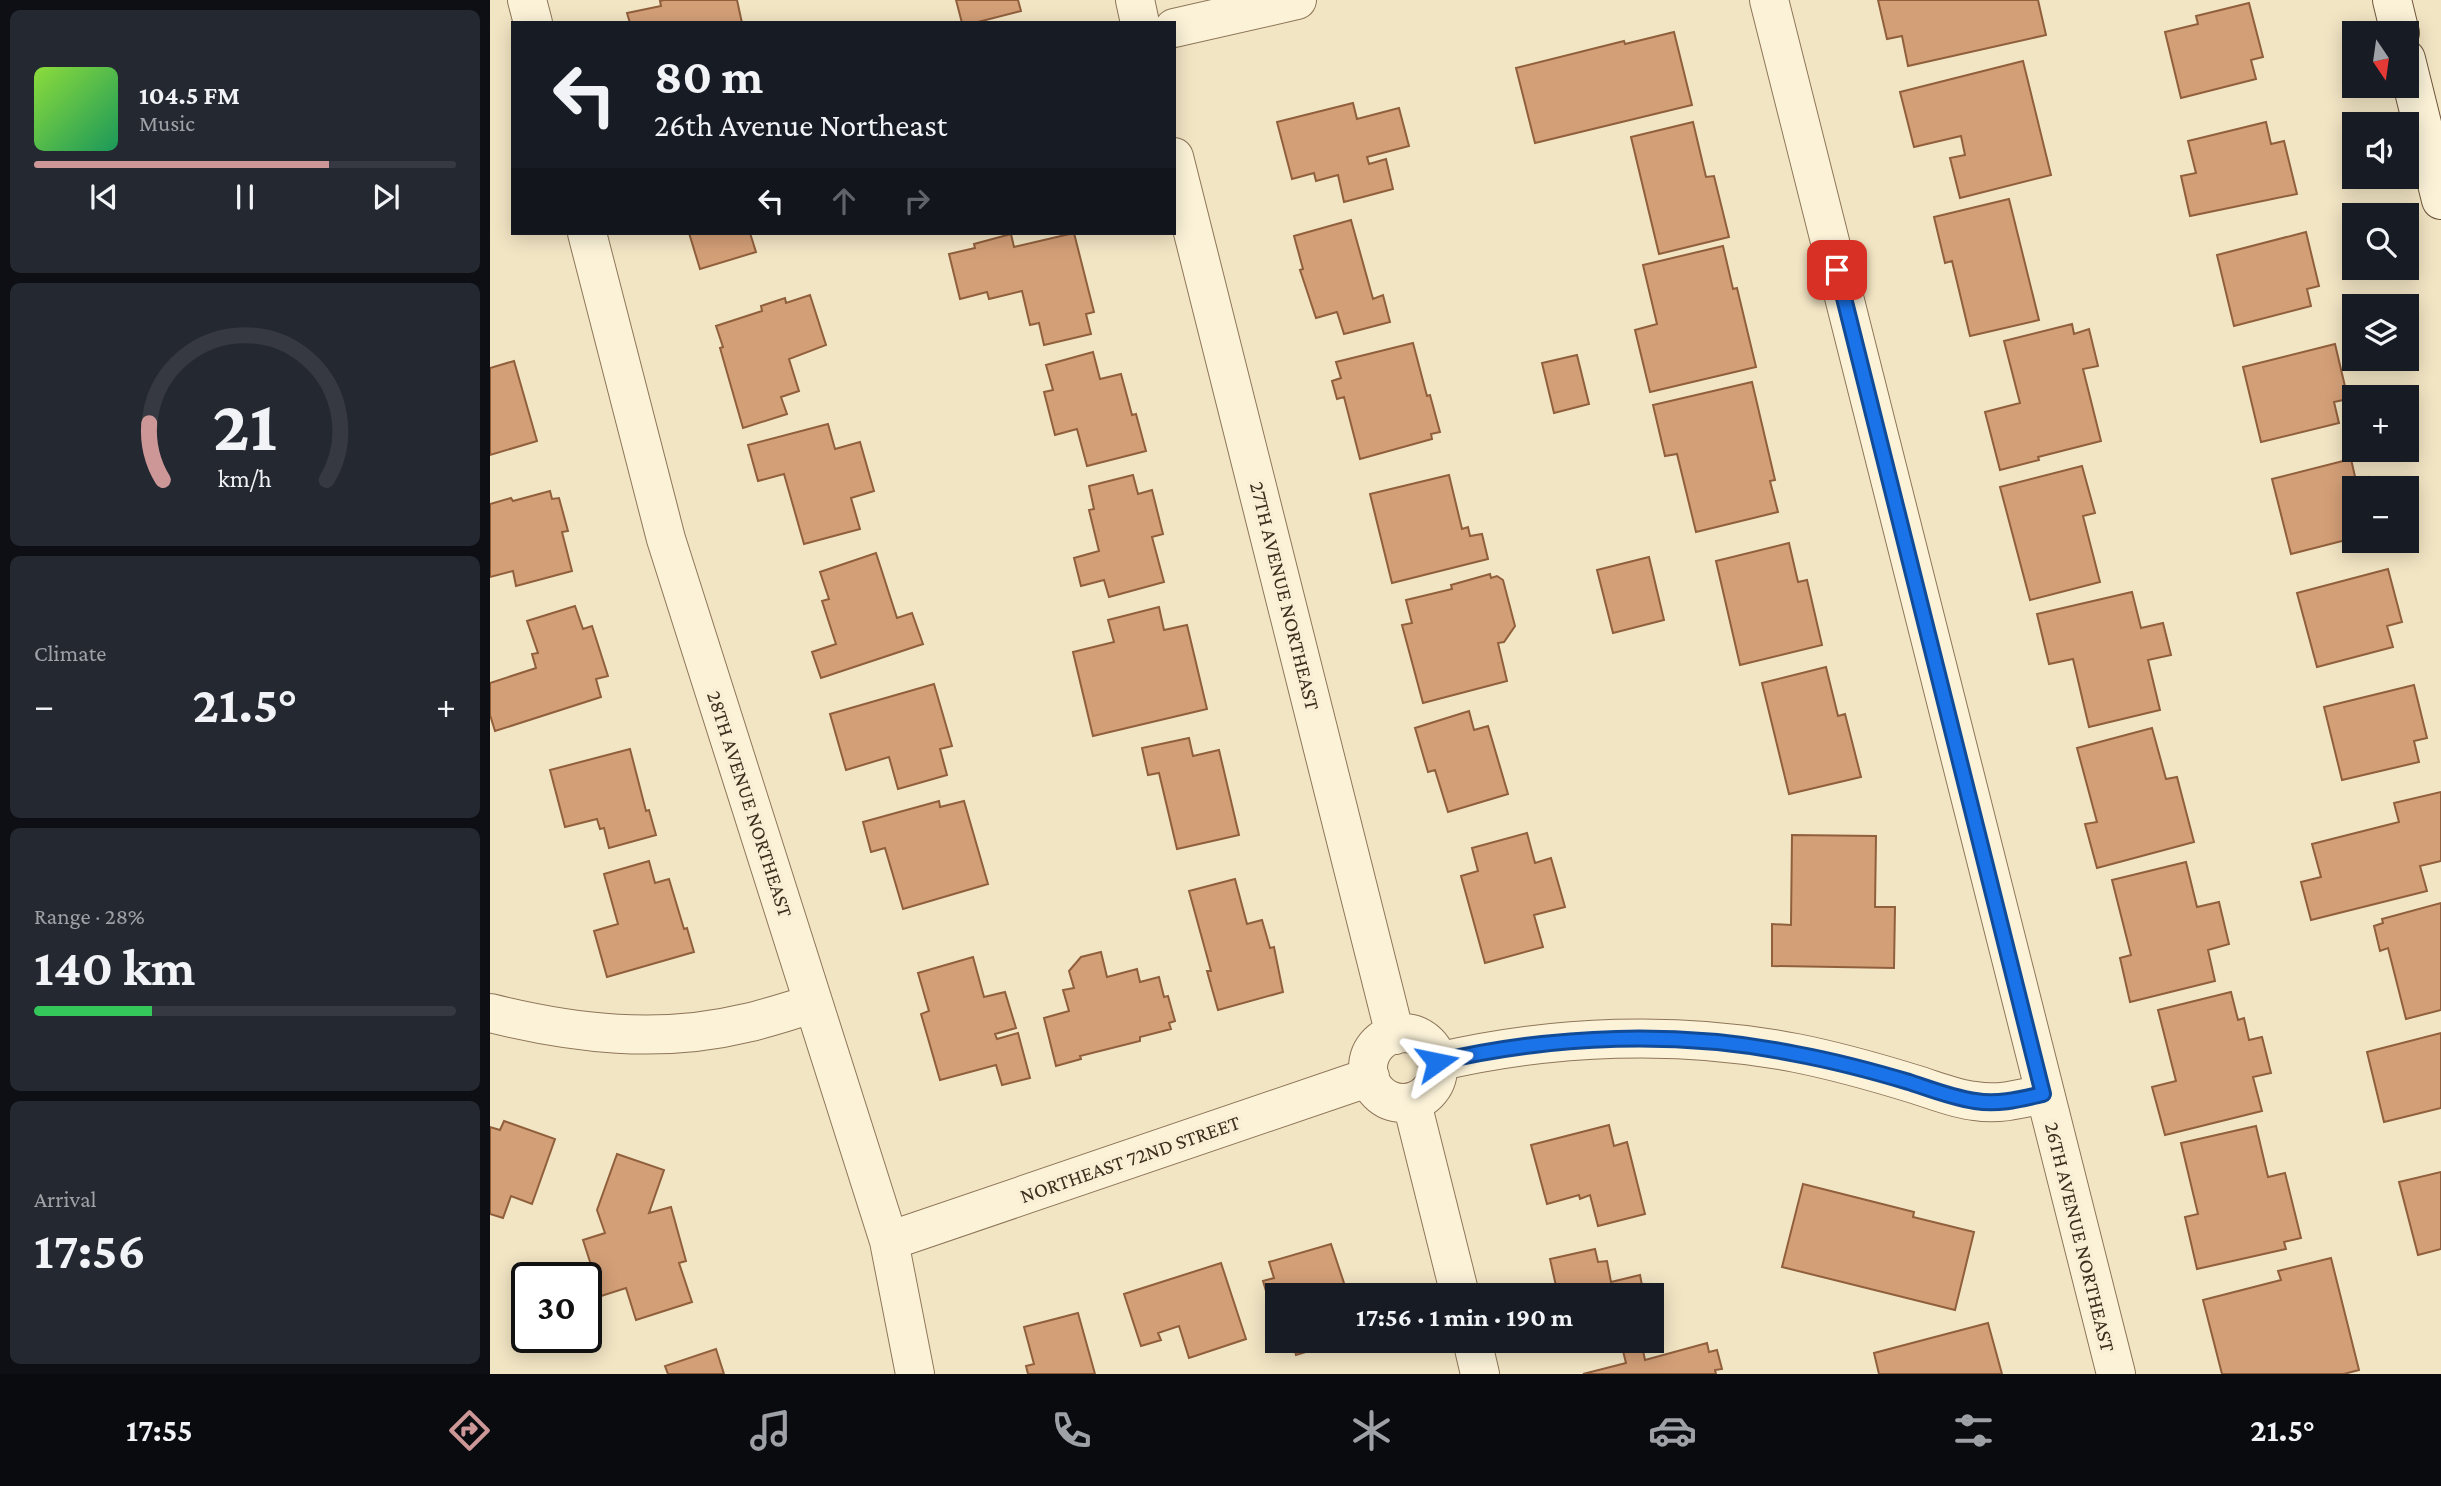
<!DOCTYPE html>
<meta charset="utf-8">
<style>
body{margin:0;font-family:"Crimson Pro",serif;background:#242831;color:#f1f3f6;height:100vh;display:flex;flex-direction:column;font-size:26px;white-space:nowrap}
*{box-sizing:border-box;margin:0}
p{font-size:23px;color:#9ea1a6}
.icon{flex:none;width:38px;height:38px;fill:none;stroke:currentColor;stroke-width:2;stroke-linecap:round;stroke-linejoin:round}
.map{position:relative;flex:1;overflow:hidden}
.details{display:flex;flex-direction:column;gap:10px;padding:10px;background:#0d0f14;width:490px}
.details>*{flex:none}
.banner{position:absolute;left:21px;top:21px;width:665px;height:214px;border-radius:0px;box-shadow:0 4px 18px #0003;background:#171b24;color:#f1f3f6;overflow:hidden}
.needle{width:46px;rotate:167deg}
.fabs{position:absolute;left:1852px;top:21px;display:grid;gap:14px}
.fabs a{display:grid;place-items:center;width:77px;height:77px;border-radius:0px;background:#171b24;box-shadow:0 4px 18px #0003;font-size:35px}
.speed{position:absolute;left:21px;top:1262px;display:flex;gap:14px;font-size:35px;font-weight:700;text-align:center}
.speed>*{display:grid;place-content:center;width:91px;height:91px;border-radius:50%;background:#171b24;box-shadow:0 4px 18px #0003;line-height:1}
.speed .limit{border:4px solid #111;border-radius:10px;background:#fff;color:#111}
.pin{position:absolute;display:grid;place-items:center;width:60px;height:60px;color:#fff;margin:-30px;border-radius:14px;box-shadow:0 4px 10px #0006}
.me{position:absolute;width:77px;margin:-38px;rotate:78deg;stroke-linejoin:round;filter:drop-shadow(0 0 5px #0008)}
.turn{display:flex;align-items:center;gap:24px;height:147px;padding:0 28px;font-size:32px}
.turn .icon{width:91px;height:91px;stroke-width:2.5}
.turn b{display:block;font-size:49px;line-height:60px}
.lanes{display:flex;align-items:center;height:66px;padding:0 28px;background:#0003;justify-content:center;gap:35px;direction:ltr}
.lanes .off{opacity:.35}
.big{font-size:52px;font-weight:700;line-height:1.1}
.details .tile{flex:1;display:flex;flex-direction:column;justify-content:center;gap:10px;min-width:0;padding:0 24px;border-radius:10px;background:#242831}
.details .dial{align-items:center;gap:0}
.dial svg{height:182px;overflow:visible;fill:none;stroke:#363941;stroke-width:7;stroke-linecap:round;text-anchor:middle}
.dial text{fill:#f1f3f6;stroke:none}
.song{display:flex;align-items:center;gap:21px}
.cover{width:84px;height:84px;border-radius:10px;background:linear-gradient(135deg,hsl(90 70% 55%),hsl(150 70% 35%))}
.played{height:7px;border-radius:4px;background:linear-gradient(90deg,#cd9697 70%,#363941 70%)}
.keys{display:flex;justify-content:space-around;direction:ltr}
.heat{display:flex;justify-content:space-between;align-items:center;font-size:38px;direction:ltr}
.charge{height:10px;border-radius:5px;background:linear-gradient(90deg,#34c759 28%,#363941 0)}
.trip{position:absolute;left:775px;top:1283px;width:399px;height:70px;border-radius:0px;background:#171b24;box-shadow:0 4px 18px #0003;font-weight:700;line-height:70px;text-align:center}
.tabs{display:flex;height:112px;justify-content:space-around;align-items:center;background:#090b0e;color:#9ea1a6}
.tabs .icon{width:49px;height:49px}
.tabs .selected{color:#cd9697}
.tabs b{font-size:32px;color:#f1f3f6}
main{display:flex;flex:1;min-height:0}
.map>svg:first-child{display:block}
</style>
<main>
<section class="details">
<div class="tile">
<div class="song"><i class="cover"></i><div><b>104.5 FM</b><p>Music</p></div></div>
<div class="played"></div>
<div class="keys"><svg class="icon" aria-label="previous" viewBox="0 0 24 24"><path d="M18 5L8 12l10 7zM5 5v14"/></svg><svg class="icon" aria-label="pause" viewBox="0 0 24 24"><path d="M8 5v14M16 5v14"/></svg><svg class="icon" aria-label="next" viewBox="0 0 24 24"><path d="M6 5l10 7-10 7zM19 5v14"/></svg></div>
</div>
<div class="tile dial"><svg viewBox="0 0 100 80">
<path d="M14 69A42 42 0 1 1 86 69"/>
<path d="M14 69A42 42 0 0 1 8 44" stroke="#cd9697"/>
<text x="50" y="56" font-size="32" font-weight="700">21</text>
<text x="50" y="72" font-size="11">km/h</text>
</svg></div>
<div class="tile"><p>Climate</p>
<div class="heat"><a>−</a><b class="big">21.5°</b><a>+</a></div>
</div>
<div class="tile"><p>Range · 28%</p><b class="big">140 km</b><div class="charge"></div></div>
<div class="tile"><p>Arrival</p><b class="big">17:56</b></div>
</section>
<div class="map">
<svg width="1951" height="1374" viewBox="0 0 1951 1374">
<rect width="100%" height="100%" fill="#f2e5c4"/>
<path fill="#d39f77" stroke="#905f3c" stroke-width="2" d="M 247,0 L 252,23 L 140,23 L 137,13 L 171,6 L 170,1 L 174,0 Z
M 466,0 L 528,0 L 531,11 L 484,23 L 472,23 Z
M 1388,0 L 1548,0 L 1556,35 L 1418,66 L 1412,36 L 1397,39 Z
M 1759,3 L 1773,57 L 1761,60 L 1766,79 L 1691,98 L 1675,32 L 1708,24 L 1706,16 Z
M 1184,32 L 1202,105 L 1045,143 L 1026,68 L 1134,41 L 1135,44 Z
M 1533,61 L 1561,175 L 1470,198 L 1460,158 L 1475,155 L 1471,136 L 1424,147 L 1410,92 Z
M 863,103 L 867,119 L 909,108 L 919,146 L 877,157 L 879,164 L 896,159 L 903,189 L 854,202 L 848,175 L 826,181 L 824,173 L 802,179 L 787,122 Z
M 1203,122 L 1216,177 L 1224,176 L 1239,237 L 1169,254 L 1141,137 Z
M 1776,122 L 1781,144 L 1794,141 L 1807,194 L 1700,216 L 1691,176 L 1706,173 L 1698,141 Z
M 1519,199 L 1549,320 L 1480,336 L 1462,261 L 1455,263 L 1444,217 Z
M 861,220 L 883,299 L 893,295 L 900,322 L 854,334 L 847,312 L 826,318 L 810,270 L 813,269 L 804,236 Z
M 1816,232 L 1829,286 L 1817,289 L 1821,306 L 1744,326 L 1727,255 Z
M 199,233 L 260,233 L 266,252 L 210,269 Z
M 584,233 L 604,312 L 596,314 L 601,334 L 554,345 L 549,323 L 540,325 L 532,291 L 499,299 L 497,292 L 470,299 L 459,254 L 485,248 L 484,244 L 521,234 L 524,247 Z
M 1233,246 L 1243,289 L 1247,288 L 1266,367 L 1160,392 L 1145,330 L 1167,324 L 1153,265 Z
M 320,295 L 336,345 L 299,359 L 309,391 L 291,397 L 297,414 L 253,428 L 230,348 L 233,347 L 226,326 L 272,311 L 271,306 L 295,298 L 296,303 Z
M 1582,324 L 1584,334 L 1599,329 L 1608,366 L 1593,369 L 1611,441 L 1548,457 L 1549,460 L 1510,470 L 1495,412 L 1530,403 L 1514,341 Z
M 923,343 L 937,396 L 940,395 L 950,432 L 941,434 L 942,439 L 870,459 L 854,397 L 847,399 L 842,381 L 851,378 L 846,362 Z
M 1845,344 L 1858,399 L 1844,402 L 1849,423 L 1771,442 L 1753,367 Z
M 603,352 L 610,379 L 631,374 L 642,415 L 646,414 L 656,451 L 597,466 L 587,429 L 565,435 L 554,392 L 563,390 L 556,365 Z
M 1087,355 L 1099,404 L 1064,413 L 1052,363 Z
M 24,361 L 47,441 L 0,455 L 0,368 Z
M 1262,382 L 1285,480 L 1280,481 L 1288,512 L 1206,532 L 1187,454 L 1175,456 L 1163,405 Z
M 338,424 L 345,449 L 370,442 L 384,491 L 361,498 L 370,529 L 314,544 L 294,474 L 268,481 L 258,445 Z
M 1861,459 L 1866,481 L 1878,477 L 1881,488 L 1864,488 L 1864,538 L 1801,554 L 1782,479 Z
M 1592,466 L 1605,513 L 1593,516 L 1610,582 L 1540,600 L 1510,487 Z
M 643,475 L 648,494 L 662,490 L 673,534 L 662,537 L 674,582 L 619,597 L 614,580 L 591,586 L 584,558 L 609,551 L 599,510 L 604,509 L 599,486 Z
M 959,475 L 972,529 L 978,527 L 980,536 L 992,534 L 998,559 L 902,583 L 880,494 Z
M 60,491 L 62,499 L 69,498 L 78,531 L 72,532 L 82,571 L 26,586 L 23,571 L 0,577 L 0,504 L 21,498 L 23,501 Z
M 1299,543 L 1308,582 L 1317,580 L 1332,645 L 1250,665 L 1226,561 Z
M 386,553 L 407,618 L 422,613 L 433,644 L 331,678 L 322,652 L 346,644 L 332,601 L 339,599 L 330,572 Z
M 1159,557 L 1174,620 L 1123,633 L 1107,570 Z
M 1898,569 L 1912,622 L 1897,626 L 1903,647 L 1827,667 L 1807,593 Z
M 1000,574 L 1001,578 L 1007,576 L 1013,580 L 1025,626 L 1014,642 L 1008,643 L 1017,681 L 933,703 L 912,625 L 922,623 L 916,600 L 962,589 L 961,585 Z
M 1642,592 L 1651,628 L 1673,623 L 1681,655 L 1658,660 L 1670,710 L 1599,727 L 1583,659 L 1559,664 L 1547,614 Z
M 85,606 L 93,629 L 102,626 L 118,676 L 106,679 L 111,697 L 5,731 L 0,715 L 0,683 L 46,668 L 42,654 L 48,653 L 37,621 Z
M 669,607 L 674,630 L 697,625 L 717,709 L 603,736 L 583,652 L 624,642 L 618,620 Z
M 1336,667 L 1348,716 L 1355,714 L 1371,777 L 1299,794 L 1272,683 Z
M 444,684 L 462,746 L 450,749 L 457,775 L 408,789 L 399,757 L 356,770 L 340,714 Z
M 1924,685 L 1937,738 L 1924,741 L 1929,762 L 1852,780 L 1834,707 Z
M 979,711 L 984,730 L 998,726 L 1018,794 L 958,812 L 945,770 L 938,772 L 925,728 Z
M 1662,728 L 1676,779 L 1687,777 L 1704,842 L 1607,868 L 1595,824 L 1607,822 L 1587,748 Z
M 699,738 L 703,756 L 729,750 L 749,835 L 687,849 L 669,773 L 658,775 L 652,748 Z
M 140,749 L 156,811 L 159,810 L 166,835 L 119,848 L 114,828 L 110,829 L 107,819 L 75,827 L 60,770 Z
M 1951,792 L 1951,861 L 1930,866 L 1937,891 L 1821,920 L 1811,882 L 1831,877 L 1822,844 L 1909,822 L 1904,803 Z
M 449,801 L 450,807 L 474,801 L 498,884 L 413,909 L 395,848 L 381,852 L 373,822 Z
M 1037,833 L 1045,863 L 1061,858 L 1075,907 L 1044,915 L 1053,947 L 995,963 L 971,876 L 988,871 L 982,848 Z
M 1302,835 L 1386,836 L 1385,907 L 1405,907 L 1404,968 L 1282,966 L 1282,924 L 1301,925 Z
M 159,861 L 165,883 L 179,879 L 194,929 L 197,928 L 204,952 L 117,977 L 104,931 L 128,924 L 114,874 Z
M 1696,862 L 1707,907 L 1729,902 L 1739,944 L 1718,950 L 1725,981 L 1640,1002 L 1630,958 L 1641,955 L 1622,880 Z
M 745,879 L 757,924 L 772,920 L 780,948 L 784,947 L 793,992 L 728,1010 L 717,971 L 721,971 L 699,891 Z
M 1951,903 L 1951,1010 L 1916,1019 L 1898,948 L 1890,951 L 1884,926 L 1893,923 L 1892,919 Z
M 611,952 L 617,977 L 647,969 L 650,982 L 669,977 L 674,997 L 678,996 L 685,1021 L 679,1023 L 681,1029 L 650,1037 L 650,1041 L 590,1056 L 591,1059 L 566,1066 L 554,1018 L 579,1011 L 573,990 L 584,988 L 579,971 L 591,957 Z
M 483,957 L 494,997 L 515,992 L 526,1028 L 505,1034 L 507,1039 L 528,1033 L 540,1078 L 512,1085 L 506,1065 L 450,1080 L 431,1014 L 439,1011 L 428,973 Z
M 1741,992 L 1748,1020 L 1754,1018 L 1759,1040 L 1772,1037 L 1781,1073 L 1763,1077 L 1772,1111 L 1675,1135 L 1662,1087 L 1686,1081 L 1668,1010 Z
M 1951,1033 L 1951,1108 L 1894,1122 L 1877,1052 Z
M 14,1121 L 65,1139 L 42,1204 L 21,1196 L 13,1218 L 0,1214 L 0,1127 L 10,1130 Z
M 1119,1125 L 1124,1146 L 1137,1142 L 1155,1214 L 1108,1226 L 1100,1195 L 1090,1199 L 1089,1195 L 1057,1204 L 1041,1145 Z
M 1766,1126 L 1778,1177 L 1795,1173 L 1811,1238 L 1794,1242 L 1796,1249 L 1707,1269 L 1695,1217 L 1708,1214 L 1691,1143 Z
M 127,1154 L 174,1170 L 159,1213 L 181,1207 L 196,1261 L 189,1263 L 202,1302 L 146,1320 L 136,1288 L 108,1297 L 97,1266 L 101,1265 L 93,1240 L 115,1233 L 107,1210 Z
M 1951,1172 L 1951,1249 L 1928,1255 L 1909,1182 Z
M 1313,1184 L 1424,1212 L 1423,1217 L 1484,1232 L 1465,1310 L 1292,1267 Z
M 841,1244 L 858,1295 L 788,1295 L 788,1298 L 779,1301 L 773,1281 L 784,1278 L 779,1262 Z
M 1105,1249 L 1108,1262 L 1117,1261 L 1121,1282 L 1150,1275 L 1154,1295 L 1068,1295 L 1060,1259 Z
M 1841,1258 L 1869,1370 L 1854,1374 L 1732,1374 L 1713,1300 L 1791,1280 L 1788,1271 Z
M 731,1263 L 756,1339 L 699,1358 L 689,1326 L 668,1333 L 671,1340 L 651,1346 L 634,1294 Z
M 588,1313 L 605,1374 L 538,1374 L 536,1366 L 544,1364 L 534,1327 Z
M 1498,1323 L 1512,1374 L 1389,1374 L 1384,1353 Z
M 802,1340 L 855,1340 L 806,1355 Z
M 1217,1343 L 1219,1352 L 1227,1350 L 1232,1369 L 1225,1370 L 1226,1374 L 1093,1374 L 1136,1363 L 1133,1351 L 1152,1346 L 1155,1360 Z
M 226,1349 L 234,1374 L 178,1374 L 175,1366 Z"/>
<g fill="none" stroke-linecap="round" stroke-linejoin="round">
<g stroke="#8e7658" stroke-width="40">
<path id="minor" d="M 37,0 L 43,23
M 645,0 L 650,23
M 1279,0 L 1626,1374
M 684,28 L 807,0
M 684,157 L 905,1035
M 97,233 L 176,539 L 399,1241 L 425,1374
M 0,1013 C 84,1034 170,1044 256,1023 C 279,1018 301,1010 323,1004
M878 1068a35 35 0 1 1 70 0a35 35 0 1 1-70 0Z
M 947,1062 C 1063,1035 1189,1030 1306,1053 C 1346,1061 1385,1072 1424,1084 C 1444,1090 1465,1099 1485,1101 C 1509,1105 1531,1099 1553,1094
M 922,1103 L 970,1295
M 399,1241 L 880,1077
M 982,1340 L 990,1374"/>
</g>
<g stroke="#70573c" stroke-width="40">
<path id="secondary" d="M 1902,0 L 1910,33
M 1916,59 L 1951,200"/>
</g>
<use href="#minor" stroke="#fbf2d8" stroke-width="38"/>
<use href="#secondary" stroke="#fbf2d8" stroke-width="38"/>
</g>
<g fill="none" stroke-linecap="round" stroke-linejoin="round">
<g stroke="#114b97" stroke-width="18">
<path id="route" d="M 947,1062 C 1063,1035 1189,1030 1306,1054 C 1344,1061 1382,1071 1419,1082 C 1440,1089 1463,1098 1485,1101 C 1509,1105 1531,1099 1553,1094 L 1347,270"/>
</g>
<use href="#route" stroke="#1a73e8" stroke-width="12"/>
</g>
<g text-anchor="middle" stroke-width="7" stroke-linejoin="round" paint-order="stroke">
<g font-size="21" fill="#3d2e1e" stroke="#f8efd4">
<text transform="translate(795 596) rotate(76)" y="7">27TH AVENUE NORTHEAST</text>
<text transform="translate(260 804) rotate(72)" y="7">28TH AVENUE NORTHEAST</text>
<text transform="translate(640 1159) rotate(-19)" y="7">NORTHEAST 72ND STREET</text>
<text transform="translate(1590 1237) rotate(76)" y="7">26TH AVENUE NORTHEAST</text>
</g>
</g>
</svg>
<div class="fabs">
<a><svg class="needle" viewBox="-14 -14 28 28"><path d="M0-13l5 13h-10z" fill="#e53935"/><path d="M0 13l5-13h-10z" fill="#9ea1a6"/></svg></a>
<a><svg class="icon" aria-label="sound" viewBox="0 0 24 24"><path d="M4 9h4l5-4v14l-5-4H4zM17 9q2 3 0 6"/></svg></a>
<a><svg class="icon" aria-label="search" viewBox="0 0 24 24"><circle cx="10" cy="10" r="6"/><path d="M15 15l6 6"/></svg></a>
<a><svg class="icon" aria-label="layers" viewBox="0 0 24 24"><path d="M12 4l9 5-9 5-9-5zM3 14l9 5 9-5"/></svg></a>
<a>+</a>
<a>−</a>
</div>
<div class="speed"><div class="limit">30</div></div>
<div class="pin" style="left:1347px;top:270px;background:#d93025"><svg class="icon" aria-label="arrive" viewBox="0 0 24 24"><path d="M6 21V4h12l-3 4 3 4H6"/></svg></div>
<svg class="me" style="left:947px;top:1062px" viewBox="-20 -20 40 40"><path d="M0-17L14 15 0 8-14 15z" fill="#1a73e8" stroke="#fff" stroke-width="4"/></svg>
<div class="trip">17:56 · 1 min · 190 m</div>
<div class="banner">
<div class="turn"><svg class="icon" aria-label="left" viewBox="0 0 24 24"><path d="M17 20v-9H6M10 6l-5 5 5 5"/></svg><div><b>80 m</b>26th Avenue Northeast</div></div>
<div class="lanes"><svg class="icon" aria-label="left" viewBox="0 0 24 24"><path d="M17 20v-9H6M10 6l-5 5 5 5"/></svg><svg class="icon off" aria-label="ahead" viewBox="0 0 24 24"><path d="M12 20V5M6 11l6-6 6 6"/></svg><svg class="icon off" aria-label="right" viewBox="0 0 24 24"><path d="M7 20v-9h11M14 6l5 5-5 5"/></svg></div>
</div>
</div>
</main>
<nav class="tabs">
<b>17:55</b>
<svg class="icon selected" aria-label="directions" viewBox="0 0 24 24"><path d="M12 3l9 9-9 9-9-9zM9 14v-3h6M13 9l2 2-2 2"/></svg>
<svg class="icon" aria-label="music" viewBox="0 0 24 24"><path d="M9 18V5l10-2v13"/><circle cx="6" cy="18" r="3"/><circle cx="16" cy="16" r="3"/></svg>
<svg class="icon" aria-label="phone" viewBox="0 0 24 24"><path d="M5 4h4l2 5-3 2q2 4 5 5l2-3 5 2v4C11 20 4 13 5 4z"/></svg>
<svg class="icon" aria-label="climate" viewBox="0 0 24 24"><path d="M12 3v18M4 7l16 10M4 17L20 7"/></svg>
<svg class="icon" aria-label="car" viewBox="0 0 24 24"><path d="M5 17H2v-5l4-1 3-4h7l3 4 3 1v5h-3M9 17h6M6 11h13"/><circle cx="7" cy="17" r="2"/><circle cx="17" cy="17" r="2"/></svg>
<svg class="icon" aria-label="filters" viewBox="0 0 24 24"><path d="M4 7h16M4 17h16"/><circle cx="9" cy="7" r="2"/><circle cx="15" cy="17" r="2"/></svg>
<b>21.5°</b>
</nav>
